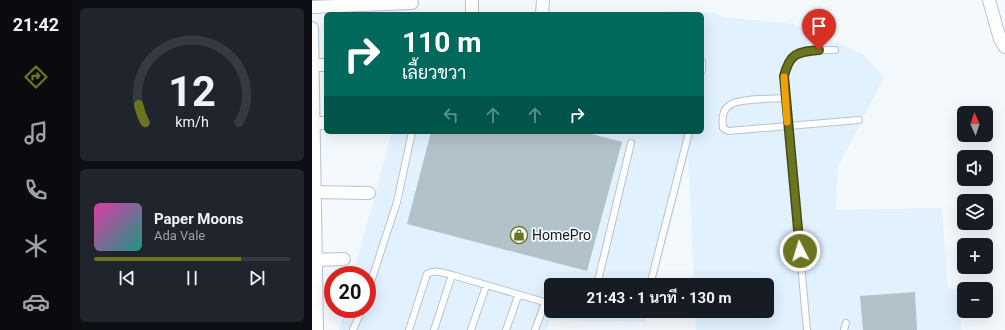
<!DOCTYPE html>
<html lang="th">
<meta charset="utf-8">
<style>
body{margin:0;font-family:Roboto,Sarabun,sans-serif;background:#20242c;color:#f1f3f6;height:100vh;display:flex;flex-direction:column;font-size:15px;white-space:nowrap}
*{box-sizing:border-box;margin:0}
p{font-size:13px;color:#9ea1a6}
.icon{flex:none;width:22px;height:22px;fill:none;stroke:currentColor;stroke-width:2;stroke-linecap:round;stroke-linejoin:round}
.map{position:relative;flex:1;overflow:hidden}
.side{display:flex;flex-direction:column;gap:8px;padding:8px;background:#0d0f14;width:240px}
.side>*{flex:none}
.hud{position:absolute;left:12px;top:12px;width:380px;height:122px;border-radius:6px;box-shadow:0 4px 16px #0002;background:#00695c;color:#fff;overflow:hidden}
.needle{width:26px;rotate:357deg}
.controls{position:absolute;left:645px;top:106px;display:grid;gap:8px}
.controls a{display:grid;place-items:center;width:36px;height:36px;border-radius:6px;background:#171b24;box-shadow:0 4px 16px #0002;font-size:20px}
.speed{position:absolute;left:12px;top:266px;display:flex;gap:8px;font-size:20px;font-weight:700;text-align:center}
.speed>*{display:grid;place-content:center;width:52px;height:52px;border-radius:50%;background:#171b24;box-shadow:0 4px 16px #0002;line-height:1}
.speed .limit{border:6px solid #d22;background:#fff;color:#111}
.pin{position:absolute;display:grid;place-items:center;width:34px;height:34px;color:#fff;margin:-41px -17px;border-radius:50% 50% 50% 0;rotate:-45deg;box-shadow:0 0 4px #0007}
.pin .icon{rotate:45deg}
.me{position:absolute;width:44px;margin:-22px;rotate:355deg;stroke-linejoin:round;filter:drop-shadow(0 0 3px #0008)}
.turn{display:flex;align-items:center;gap:14px;height:84px;padding:0 12px;font-size:18px}
.turn .icon{width:52px;height:52px;stroke-width:2.5}
.turn b{display:block;font-size:28px;line-height:34px}
.lanes{display:flex;align-items:center;height:38px;padding:0 12px;background:#0003;justify-content:center;gap:20px;direction:ltr}
.lanes .off{opacity:.35}
.side .tile{flex:1;display:flex;flex-direction:column;justify-content:center;gap:6px;min-width:0;padding:0 14px;border-radius:6px;background:#20242c}
.side .dial{align-items:center;gap:0}
.dial svg{height:104px;overflow:visible;fill:none;stroke:#363941;stroke-width:7;stroke-linecap:round;text-anchor:middle}
.dial text{fill:#f1f3f6;stroke:none}
.song{display:flex;align-items:center;gap:12px}
.cover{width:48px;height:48px;border-radius:6px;background:linear-gradient(135deg,hsl(320 70% 55%),hsl(170 70% 35%))}
.played{height:4px;border-radius:2px;background:linear-gradient(90deg,#6b741e 75%,#363941 75%)}
.keys{display:flex;justify-content:space-around;direction:ltr}
.trip{position:absolute;left:232px;top:278px;width:230px;height:40px;border-radius:6px;background:#171b24;box-shadow:0 4px 16px #0002;font-weight:700;line-height:40px;text-align:center}
main{display:flex;flex:1;min-height:0}
.menu{display:flex;flex-direction:column;width:72px;justify-content:space-around;align-items:center;background:#090b0e;color:#9ea1a6}
.menu .icon{width:28px;height:28px}
.menu .current{color:#6b741e}
.menu b{font-size:18px;color:#f1f3f6}
.map>svg:first-child{display:block}
</style>
<main>
<nav class="menu">
<b>21:42</b>
<svg class="icon current" aria-label="directions" viewBox="0 0 24 24"><path d="M12 3l9 9-9 9-9-9zM9 14v-3h6M13 9l2 2-2 2"/></svg>
<svg class="icon" aria-label="music" viewBox="0 0 24 24"><path d="M9 18V5l10-2v13"/><circle cx="6" cy="18" r="3"/><circle cx="16" cy="16" r="3"/></svg>
<svg class="icon" aria-label="phone" viewBox="0 0 24 24"><path d="M5 4h4l2 5-3 2q2 4 5 5l2-3 5 2v4C11 20 4 13 5 4z"/></svg>
<svg class="icon" aria-label="climate" viewBox="0 0 24 24"><path d="M12 3v18M4 7l16 10M4 17L20 7"/></svg>
<svg class="icon" aria-label="car" viewBox="0 0 24 24"><path d="M5 17H2v-5l4-1 3-4h7l3 4 3 1v5h-3M9 17h6M6 11h13"/><circle cx="7" cy="17" r="2"/><circle cx="17" cy="17" r="2"/></svg>
</nav>
<section class="side">
<div class="tile dial"><svg viewBox="0 0 100 80">
<path d="M14 69A42 42 0 1 1 86 69"/>
<path d="M14 69A42 42 0 0 1 9 55" stroke="#6b741e"/>
<text x="50" y="56" font-size="32" font-weight="700">12</text>
<text x="50" y="72" font-size="11">km/h</text>
</svg></div>
<div class="tile">
<div class="song"><i class="cover"></i><div><b>Paper Moons</b><p>Ada Vale</p></div></div>
<div class="played"></div>
<div class="keys"><svg class="icon" aria-label="previous" viewBox="0 0 24 24"><path d="M18 5L8 12l10 7zM5 5v14"/></svg><svg class="icon" aria-label="pause" viewBox="0 0 24 24"><path d="M8 5v14M16 5v14"/></svg><svg class="icon" aria-label="next" viewBox="0 0 24 24"><path d="M6 5l10 7-10 7zM19 5v14"/></svg></div>
</div>
</section>
<div class="map">
<svg width="693" height="330" viewBox="0 0 693 330">
<rect width="100%" height="100%" fill="#f4f9fd"/>
<path fill="#e1f1fe" d="M 358,11 L 404,13 L 411,17 L 481,24 L 549,53 L 572,77 L 526,167 L 524,210 L 630,208 L 636,288 L 649,289 L 649,330 L 384,330 L 383,311 L 455,311 L 455,285 L 382,285 L 376,157 L 343,285 L 239,285 L 239,311 L 336,311 L 333,322 L 238,320 L 234,330 L 27,330 L 32,309 L 55,309 L 55,275 L 41,275 L 80,132 L 390,132 L 390,14 L 352,14 Z"/>
<path fill="#b1c2c8" d="M 119,132 L 272,132 L 310,142 L 275,271 L 95,224 Z
M 603,292 L 605,330 L 551,330 L 548,296 Z"/>
<g fill="none" stroke-linecap="round" stroke-linejoin="round">
<g stroke="#b6c3cd" stroke-width="8">
<path id="service" d="M 390,62 L 390,71
M 473,98 C 461,99 427,98 418,105 C 410,110 410,119 411,128 L 416,131 L 547,120
M 285,285 L 319,143
M 338,285 L 377,132
M 55,294 L 85,202 L 100,132
M 304,311 L 312,314 L 325,311
M 41,330 L 50,309
M 97,330 L 115,274 C 123,269 132,273 140,275 L 239,304
M 122,330 L 140,275
M 159,330 L 174,286
M 194,330 L 206,296
M 223,330 L 233,303
M 495,330 L 472,76 C 480,46 497,51 523,50
M 532,330 L 534,323"/>
</g>
<g stroke="#b6c3cd" stroke-width="14">
<path id="minor" d="M 677,0 L 688,39 L 693,47
M 0,7 L 100,3
M 160,14 L 160,0
M 230,14 L 231,0
M 0,28 L 5,330
M 0,65 L 14,65
M 0,123 L 14,123
M 0,192 L 57,193
M 0,260 L 32,259"/>
</g>
<use href="#service" stroke="#fff" stroke-width="6"/>
<use href="#minor" stroke="#fff" stroke-width="12"/>
</g>
<g fill="none" stroke-linecap="round" stroke-linejoin="round">
<g stroke="#464b14" stroke-width="10">
<path id="route" d="M 488,251 L 472,76 C 478,53 485,52 507,50"/>
</g>
<use href="#route" stroke="#6b741e" stroke-width="7"/>
<path stroke="#f59e0b" stroke-width="7" d="M 472,77 L 475,122"/>
</g>
<defs>
<g id="shop-ring" transform="scale(0.9)"><circle r="9.5" fill="#f4f9fd" stroke="#6b741e" stroke-width="1.5"/><path d="M-5-2.5h2.3a2.7 3.5 0 0 1 5.4 0H5L5.5 6h-11ZM-1.5-2.5h3a1.5 2.3 0 0 0-3 0Z" fill="#6b741e"/></g>
</defs>
<g fill-rule="evenodd">
<use href="#shop-ring" x="207" y="235"/>
</g>
<g text-anchor="middle" stroke-width="3.5" stroke-linejoin="round" paint-order="stroke">
<g font-size="14" fill="#161b1f" stroke="#f4f9fd" text-anchor="start">
<text x="220" y="240">HomePro</text>
</g>
</g>
</svg>
<div class="controls">
<a><svg class="needle" viewBox="-14 -14 28 28"><path d="M0-13l5 13h-10z" fill="#e53935"/><path d="M0 13l5-13h-10z" fill="#9ea1a6"/></svg></a>
<a><svg class="icon" aria-label="sound" viewBox="0 0 24 24"><path d="M4 9h4l5-4v14l-5-4H4zM17 9q2 3 0 6"/></svg></a>
<a><svg class="icon" aria-label="layers" viewBox="0 0 24 24"><path d="M12 4l9 5-9 5-9-5zM3 14l9 5 9-5"/></svg></a>
<a>+</a>
<a>−</a>
</div>
<div class="speed"><div class="limit">20</div></div>
<div class="pin" style="left:507px;top:50px;background:#d93025"><svg class="icon" aria-label="arrive" viewBox="0 0 24 24"><path d="M6 21V4h12l-3 4 3 4H6"/></svg></div>
<svg class="me" style="left:488px;top:251px" viewBox="-20 -20 40 40"><circle r="17" fill="#6b741e" stroke="#fff" stroke-width="3"/><path d="M0-11L8 9 0 5-8 9z" fill="#fff"/></svg>
<div class="trip">21:43 · 1 นาที · 130 m</div>
<div class="hud">
<div class="turn"><svg class="icon" aria-label="right" viewBox="0 0 24 24"><path d="M7 20v-9h11M14 6l5 5-5 5"/></svg><div><b>110 m</b>เลี้ยวขวา</div></div>
<div class="lanes"><svg class="icon off" aria-label="left" viewBox="0 0 24 24"><path d="M17 20v-9H6M10 6l-5 5 5 5"/></svg><svg class="icon off" aria-label="ahead" viewBox="0 0 24 24"><path d="M12 20V5M6 11l6-6 6 6"/></svg><svg class="icon off" aria-label="ahead" viewBox="0 0 24 24"><path d="M12 20V5M6 11l6-6 6 6"/></svg><svg class="icon" aria-label="right" viewBox="0 0 24 24"><path d="M7 20v-9h11M14 6l5 5-5 5"/></svg></div>
</div>
</div>
</main>
